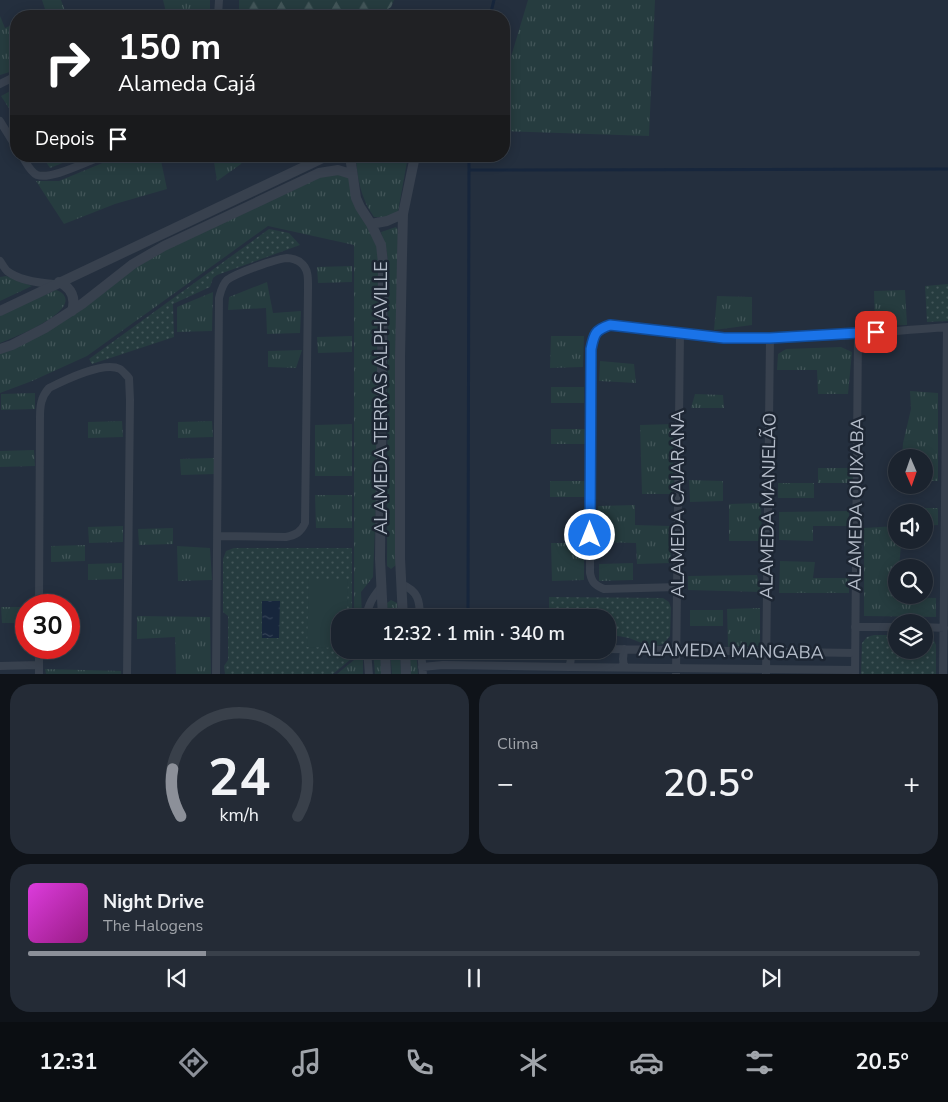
<!DOCTYPE html>
<html lang="pt">
<meta charset="utf-8">
<style>
body{margin:0;font-family:"Nunito Sans",sans-serif;background:#242b36;color:#f1f3f6;height:100vh;display:flex;flex-direction:column;font-size:19px;white-space:nowrap}
*{box-sizing:border-box;margin:0}
p{font-size:16px;color:#a0a4aa}
.icon{flex:none;width:28px;height:28px;fill:none;stroke:currentColor;stroke-width:2;stroke-linecap:round;stroke-linejoin:round}
.map{position:relative;height:674px;overflow:hidden}
.sheet{display:flex;flex-direction:column;gap:10px;padding:10px;background:#0f1319;flex:1}
.sheet>*{flex:none}
.hud{position:absolute;left:10px;top:10px;width:500px;height:152px;border-radius:20px;box-shadow:0 2px 12px #0003,0 0 0 1px #39404a;background:#202124;color:#fff;overflow:hidden}
.needle{width:32px;rotate:178deg}
.buttons{position:absolute;left:888px;top:449px;display:grid;gap:10px}
.buttons a{display:grid;place-items:center;width:45px;height:45px;border-radius:50%;background:#1b232e;box-shadow:0 2px 12px #0003,0 0 0 1px #39404a;font-size:25px}
.speed{position:absolute;left:15px;top:594px;display:flex;gap:10px;font-size:25px;font-weight:700;text-align:center}
.speed>*{display:grid;place-content:center;width:65px;height:65px;border-radius:50%;background:#1b232e;box-shadow:0 2px 12px #0003,0 0 0 1px #39404a;line-height:1}
.speed .limit{border:8px solid #d22;background:#fff;color:#111}
.pin{position:absolute;display:grid;place-items:center;width:42px;height:42px;color:#fff;margin:-21px;border-radius:10px;box-shadow:0 2px 8px #0006}
.me{position:absolute;width:55px;margin:-28px;rotate:0deg;stroke-linejoin:round;filter:drop-shadow(0 0 4px #0008)}
.turn{display:flex;align-items:center;gap:18px;height:105px;padding:0 25px;font-size:22px}
.turn .icon{width:65px;height:65px;stroke-width:2.5}
.turn b{display:block;font-size:35px;line-height:42px}
.then{display:flex;align-items:center;height:48px;padding:0 25px;background:#0003;gap:10px;font-size:19px}
.big{font-size:38px;font-weight:600;line-height:1.1}
.sheet .card{flex:1;display:flex;flex-direction:column;justify-content:center;gap:8px;min-width:0;padding:0 18px;border-radius:20px;background:#242b36}
.sheet .dial{align-items:center;gap:0}
.dial svg{height:130px;overflow:visible;fill:none;stroke:#39404a;stroke-width:7;stroke-linecap:round;text-anchor:middle}
.dial text{fill:#f1f3f6;stroke:none}
.song{display:flex;align-items:center;gap:15px}
.cover{width:60px;height:60px;border-radius:8px;background:linear-gradient(135deg,hsl(300 70% 55%),hsl(310 70% 35%))}
.played{height:5px;border-radius:2px;background:linear-gradient(90deg,#8c9099 20%,#39404a 20%)}
.keys{display:flex;justify-content:space-around;direction:ltr}
.heat{display:flex;justify-content:space-between;align-items:center;font-size:28px;direction:ltr}
.sheet .tiles{flex:1;display:grid;gap:10px;grid-template-columns:1fr 1fr}
.card:last-child{grid-column:span 2}
.trip{position:absolute;left:331px;top:609px;width:285px;height:50px;border-radius:20px;background:#1b232e;box-shadow:0 2px 12px #0003,0 0 0 1px #39404a;font-weight:600;line-height:50px;text-align:center}
.menu{display:flex;height:80px;justify-content:space-around;align-items:center;background:#0b0e12;color:#a0a4aa}
.menu .icon{width:35px;height:35px}
.menu .active{color:#8c9099}
.menu b{font-size:22px;color:#f1f3f6}
.map>svg:first-child{display:block}
</style>
<div class="map">
<svg width="948" height="675" viewBox="0 0 948 675">
<defs>
<pattern id="grass-tufts" width="24" height="20" patternUnits="userSpaceOnUse" patternTransform="scale(1.25)"><rect width="24" height="20" fill="#263c3f"/><path d="M3 7l-1-3M5 7V3M7 7l1-3M15 17l-1-3M17 17v-4M19 17l1-3" fill="none" stroke="#435659"/></pattern>
<pattern id="forest-firs" width="22" height="20" patternUnits="userSpaceOnUse" patternTransform="scale(1.25)"><rect width="22" height="20" fill="#263c3f"/><path d="M5 1l3.5 6h-7zM16 11l3.5 6h-7z" fill="#435659"/></pattern>
<pattern id="park-dots" width="8" height="8" patternUnits="userSpaceOnUse" patternTransform="scale(1.25)"><rect width="8" height="8" fill="#263c3f"/><path d="M2 2h.1M6 6h.1" fill="none" stroke="#435659" stroke-width="1.8" stroke-linecap="round"/></pattern>
<pattern id="water-ripples" width="26" height="14" patternUnits="userSpaceOnUse" patternTransform="scale(1.25)"><rect width="26" height="14" fill="#17263c"/><path d="M2 4q2-2 4 0t4 0M15 11q2-2 4 0t4 0" fill="none" stroke="#364457"/></pattern>
</defs>
<rect width="100%" height="100%" fill="#242f3e"/>
<path fill="url(#grass-tufts)" d="M 42,0 L 61,0 L 67,16 L 36,16 L 46,12 Z
M 163,0 L 210,0 L 210,13 L 194,16 L 167,16 Z
M 528,0 L 655,0 L 649,136 L 504,131 L 504,80 Z
M 0,16 L 5,28 L 16,23 L 16,70 L 0,75 Z
M 16,88 L 16,119 L 1,96 Z
M 42,156 L 80,156 L 50,168 Z
M 122,156 L 160,156 L 167,189 L 115,204 L 64,224 L 36,181 L 59,181 L 112,159 Z
M 213,156 L 246,156 L 241,164 L 217,181 Z
M 356,156 L 408,156 L 398,212 C 391,217 383,218 374,217 C 361,199 357,178 356,156 Z
M 319,173 L 351,174 L 381,245 L 381,377 L 373,577 L 361,592 L 362,617 L 354,617 L 354,245 L 268,226 L 87,356 L 32,381 L 0,393 L 0,349 L 30,336 L 133,264 Z
M 396,227 L 398,230 L 396,565 L 391,569 L 387,566 L 388,273 L 387,252 L 381,232 Z
M 352,266 L 352,282 L 318,283 L 317,267 Z
M 6,276 L 32,286 L 0,301 L 0,277 Z
M 267,282 L 273,313 L 301,311 L 300,333 L 267,334 L 266,308 L 228,310 L 229,297 Z
M 56,290 C 60,291 63,293 65,297 C 72,315 13,338 0,343 L 0,314 Z
M 905,290 L 907,325 L 875,326 L 874,291 Z
M 213,292 L 212,331 L 177,332 L 177,307 Z
M 717,296 L 752,297 L 752,325 L 714,330 Z
M 352,336 L 352,352 L 318,353 L 317,337 Z
M 551,336 L 584,336 L 583,367 L 550,368 Z
M 841,347 L 852,352 L 848,394 L 818,394 L 817,370 L 777,370 L 778,354 L 786,349 Z
M 302,350 L 296,368 L 268,367 L 268,351 Z
M 600,361 L 634,364 L 636,383 L 599,381 Z
M 551,387 L 584,387 L 584,403 L 551,403 Z
M 910,391 L 938,393 L 938,481 L 924,481 L 924,458 L 902,457 L 903,443 L 911,409 Z
M 35,393 L 35,409 L 1,410 L 1,394 Z
M 695,394 L 723,395 L 724,408 L 691,408 Z
M 122,421 L 123,437 L 88,438 L 88,422 Z
M 212,421 L 213,437 L 178,438 L 178,422 Z
M 352,424 L 352,476 L 315,476 L 315,425 Z
M 673,424 L 674,494 L 642,494 L 640,425 Z
M 551,429 L 588,429 L 588,444 L 551,444 Z
M 34,450 L 35,466 L 0,467 L 0,451 Z
M 215,458 L 215,474 L 181,475 L 180,459 Z
M 818,468 L 854,468 L 854,483 L 818,483 Z
M 689,480 L 723,481 L 723,501 L 690,502 Z
M 550,481 L 586,481 L 586,497 L 550,497 Z
M 778,483 L 814,483 L 814,498 L 778,498 Z
M 315,495 L 352,495 L 352,528 L 316,528 Z
M 761,503 L 762,541 L 729,541 L 729,504 Z
M 635,505 L 635,525 L 670,526 L 671,563 L 637,564 L 636,543 L 597,542 L 598,506 Z
M 908,508 L 938,508 L 938,525 L 924,526 L 924,512 L 907,512 Z
M 849,511 L 849,526 L 813,526 L 813,541 L 779,540 L 779,512 Z
M 123,526 L 123,542 L 89,543 L 88,527 Z
M 896,526 L 896,540 L 904,540 L 901,545 L 899,567 L 896,568 L 896,595 L 900,595 L 900,597 L 936,598 L 936,617 L 864,616 L 864,528 Z
M 173,528 L 173,544 L 139,545 L 138,529 Z
M 551,543 L 584,543 L 584,580 L 552,581 Z
M 85,545 L 85,561 L 51,562 L 51,546 Z
M 177,546 L 210,548 L 212,580 L 178,581 Z
M 780,561 L 815,562 L 813,578 L 849,578 L 849,593 L 779,593 Z
M 122,563 L 122,579 L 88,580 L 88,564 Z
M 633,563 L 633,580 L 599,581 L 599,564 Z
M 757,575 L 761,592 L 688,590 L 688,576 Z
M 391,600 L 397,603 L 398,617 L 388,617 L 387,603 Z
M 1,607 L 26,607 L 26,623 L 2,623 Z
M 760,608 L 760,646 L 728,647 L 727,609 Z
M 690,610 L 723,610 L 723,626 L 690,626 Z
M 137,616 L 210,617 L 211,674 L 176,674 L 175,637 L 137,639 Z
M 354,650 L 363,650 L 363,674 L 337,674 L 354,660 Z
M 373,650 L 380,650 L 382,674 L 375,674 Z
M 390,650 L 400,650 L 401,674 L 392,674 Z
M 409,650 L 416,650 L 418,674 L 410,674 Z
M 45,669 L 121,671 L 121,674 L 46,674 Z"/>
<path fill="url(#forest-firs)" d="M 239,0 L 394,0 L 391,7 L 378,16 L 239,16 Z"/>
<path fill="url(#park-dots)" d="M 269,229 L 289,233 L 300,245 L 217,275 L 213,278 L 210,287 L 173,304 L 174,337 L 92,364 L 89,359 Z
M 948,284 L 948,321 L 927,322 L 925,286 Z
M 234,548 L 352,548 L 352,617 L 340,618 L 340,650 L 351,650 L 351,659 L 333,674 L 225,674 L 224,666 L 228,660 L 228,616 L 223,612 L 223,559 L 226,551 Z
M 549,597 L 663,598 L 669,602 L 671,608 L 670,636 L 663,644 L 656,646 L 649,646 L 629,638 L 618,636 L 608,636 L 608,618 L 549,617 Z
M 874,635 L 896,635 L 896,650 L 924,650 L 924,635 L 932,636 L 936,645 L 936,674 L 861,674 L 862,643 L 867,637 Z"/>
<path fill="#263c3f" d="M 309,579 L 348,579 L 347,617 L 340,618 L 340,648 L 307,647 Z"/>
<path fill="url(#water-ripples)" d="M 262,601 L 280,601 L 279,638 L 262,638 Z"/>
<g fill="none" stroke-linecap="round" stroke-linejoin="round">
<path stroke="#17263c" stroke-width="3" d="M 490,16 L 494,0
M 469,170 L 948,169
M 468,618 L 469,156"/>
<path stroke="#38414e" stroke-width="8" d="M 218,16 L 219,0
M 0,84 L 16,76
M 0,121 L 16,147
M 22,156 C 26,162 30,172 37,175 C 52,180 87,161 103,156
M 0,261 C 2,264 5,269 7,271 C 20,281 39,283 54,284
M 401,584 C 418,591 420,600 420,618
M 678,587 L 604,589 C 595,585 592,583 590,573 L 591,349 C 594,334 595,330 610,325 C 648,328 686,336 724,338 C 798,341 874,332 948,327
M 39,605 L 40,417 C 40,406 41,397 49,388 C 65,380 103,361 120,369 C 123,371 126,375 129,378 L 130,400 L 127,675
M 366,618 C 368,604 373,597 382,586
M 855,627 L 896,627
M 924,627 L 944,628
M 608,649 L 855,653
M 367,650 L 369,675
M 421,650 L 423,675
M 568,650 L 579,650
M 0,666 L 38,665
M 422,667 L 443,665 L 569,667 C 572,660 571,656 568,650 L 506,650
M 569,667 L 855,670
M 624,667 L 623,659 L 624,649
M 39,675 L 39,648
M 216,675 L 219,298 C 221,291 222,285 227,280 C 237,273 275,259 287,258 C 291,258 298,260 301,263 C 309,269 308,280 308,289 L 305,523 C 301,532 296,535 286,537 L 218,536
M 676,675 L 680,334
M 766,675 L 770,338
M 855,675 L 858,334
M 943,675 L 947,327"/>
<path stroke="#38414e" stroke-width="10" d="M 350,156 L 356,198 L 360,207 L 371,224 L 381,245 L 383,263 L 380,559 L 383,618
M 371,224 L 387,221 L 403,214
M 59,282 C 72,288 76,298 72,311
M 0,311 L 327,156
M 0,349 L 12,345 L 45,328 L 82,304 L 133,264 L 164,246 L 319,173 L 338,170 L 351,174
M 403,618 L 400,558 L 400,358 L 402,256 L 403,214 L 415,156
M 385,650 L 386,675
M 405,650 L 406,675"/>
</g>
<g fill="none" stroke-linecap="round" stroke-linejoin="round">
<g stroke="#114b97" stroke-width="12">
<path id="route" d="M 590,535 L 591,349 C 594,334 595,330 610,325 L 724,338 L 770,338 L 876,332"/>
</g>
<use href="#route" stroke="#1a73e8" stroke-width="9"/>
</g>
<g text-anchor="middle" stroke-width="5" stroke-linejoin="round" paint-order="stroke">
<g font-size="18" fill="#b4bcc9" stroke="#1d2633">
<text transform="translate(381 398) rotate(-90)" y="6">ALAMEDA TERRAS ALPHAVILLE</text>
<text transform="translate(678 504) rotate(-90)" y="6">ALAMEDA CAJARANA</text>
<text transform="translate(856 504) rotate(-89)" y="6">ALAMEDA QUIXABA</text>
<text transform="translate(768 506) rotate(-89)" y="6">ALAMEDA MANJELÃO</text>
<text transform="translate(731 651) rotate(1)" y="6">ALAMEDA MANGABA</text>
</g>
</g>
</svg>
<div class="buttons">
<a><svg class="needle" viewBox="-14 -14 28 28"><path d="M0-13l5 13h-10z" fill="#e53935"/><path d="M0 13l5-13h-10z" fill="#a0a4aa"/></svg></a>
<a><svg class="icon" aria-label="sound" viewBox="0 0 24 24"><path d="M4 9h4l5-4v14l-5-4H4zM17 9q2 3 0 6"/></svg></a>
<a><svg class="icon" aria-label="search" viewBox="0 0 24 24"><circle cx="10" cy="10" r="6"/><path d="M15 15l6 6"/></svg></a>
<a><svg class="icon" aria-label="layers" viewBox="0 0 24 24"><path d="M12 4l9 5-9 5-9-5zM3 14l9 5 9-5"/></svg></a>
</div>
<div class="speed"><div class="limit">30</div></div>
<div class="pin" style="left:876px;top:332px;background:#d93025"><svg class="icon" aria-label="arrive" viewBox="0 0 24 24"><path d="M6 21V4h12l-3 4 3 4H6"/></svg></div>
<svg class="me" style="left:590px;top:535px" viewBox="-20 -20 40 40"><circle r="17" fill="#1a73e8" stroke="#fff" stroke-width="3"/><path d="M0-11L8 9 0 5-8 9z" fill="#fff"/></svg>
<div class="trip">12:32 · 1 min · 340 m</div>
<div class="hud">
<div class="turn"><svg class="icon" aria-label="right" viewBox="0 0 24 24"><path d="M7 20v-9h11M14 6l5 5-5 5"/></svg><div><b>150 m</b>Alameda Cajá</div></div>
<div class="then">Depois<svg class="icon" aria-label="arrive" viewBox="0 0 24 24"><path d="M6 21V4h12l-3 4 3 4H6"/></svg></div>
</div>
</div>
<section class="sheet">
<div class="tiles">
<div class="card dial"><svg viewBox="0 0 100 80">
<path d="M14 69A42 42 0 1 1 86 69"/>
<path d="M14 69A42 42 0 0 1 9 40" stroke="#8c9099"/>
<text x="50" y="56" font-size="32" font-weight="700">24</text>
<text x="50" y="72" font-size="11">km/h</text>
</svg></div>
<div class="card"><p>Clima</p>
<div class="heat"><a>−</a><b class="big">20.5°</b><a>+</a></div>
</div>
<div class="card">
<div class="song"><i class="cover"></i><div><b>Night Drive</b><p>The Halogens</p></div></div>
<div class="played"></div>
<div class="keys"><svg class="icon" aria-label="previous" viewBox="0 0 24 24"><path d="M18 5L8 12l10 7zM5 5v14"/></svg><svg class="icon" aria-label="pause" viewBox="0 0 24 24"><path d="M8 5v14M16 5v14"/></svg><svg class="icon" aria-label="next" viewBox="0 0 24 24"><path d="M6 5l10 7-10 7zM19 5v14"/></svg></div>
</div>
</div>
</section>
<nav class="menu">
<b>12:31</b>
<svg class="icon active" aria-label="directions" viewBox="0 0 24 24"><path d="M12 3l9 9-9 9-9-9zM9 14v-3h6M13 9l2 2-2 2"/></svg>
<svg class="icon" aria-label="music" viewBox="0 0 24 24"><path d="M9 18V5l10-2v13"/><circle cx="6" cy="18" r="3"/><circle cx="16" cy="16" r="3"/></svg>
<svg class="icon" aria-label="phone" viewBox="0 0 24 24"><path d="M5 4h4l2 5-3 2q2 4 5 5l2-3 5 2v4C11 20 4 13 5 4z"/></svg>
<svg class="icon" aria-label="climate" viewBox="0 0 24 24"><path d="M12 3v18M4 7l16 10M4 17L20 7"/></svg>
<svg class="icon" aria-label="car" viewBox="0 0 24 24"><path d="M5 17H2v-5l4-1 3-4h7l3 4 3 1v5h-3M9 17h6M6 11h13"/><circle cx="7" cy="17" r="2"/><circle cx="17" cy="17" r="2"/></svg>
<svg class="icon" aria-label="filters" viewBox="0 0 24 24"><path d="M4 7h16M4 17h16"/><circle cx="9" cy="7" r="2"/><circle cx="15" cy="17" r="2"/></svg>
<b>20.5°</b>
</nav>
